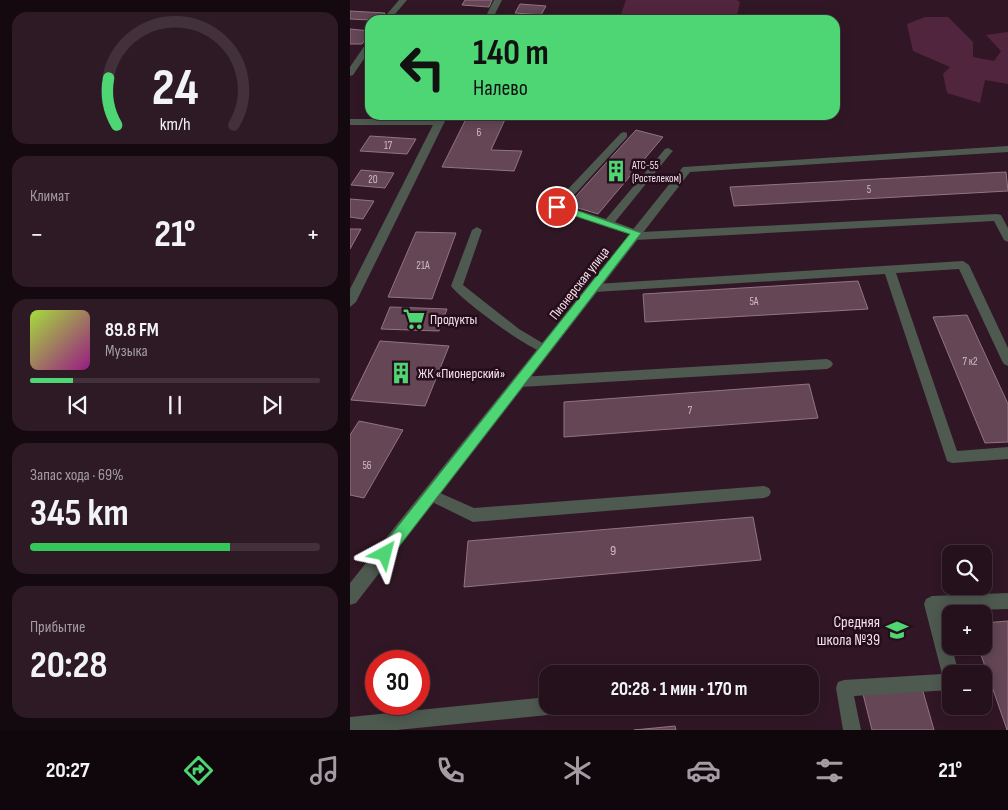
<!DOCTYPE html>
<html lang="ru">
<meta charset="utf-8">
<style>
body{margin:0;font-family:"Sofia Sans Condensed",sans-serif;background:#2d1a25;color:#f1f3f6;height:100vh;display:flex;flex-direction:column;font-size:19px;white-space:nowrap}
*{box-sizing:border-box;margin:0}
p{font-size:16px;color:#a39da3}
.icon{flex:none;width:28px;height:28px;fill:none;stroke:currentColor;stroke-width:2;stroke-linecap:round;stroke-linejoin:round}
.map{position:relative;flex:1;overflow:hidden}
.sheet{display:flex;flex-direction:column;gap:12px;padding:12px;background:#14090f;width:350px}
.sheet>*{flex:none}
.hud{position:absolute;left:15px;top:15px;width:475px;height:105px;border-radius:15px;box-shadow:0 2px 12px #0003,0 0 0 1px #42313b;background:#4ed675;color:#111;overflow:hidden}
.tools{position:absolute;left:592px;top:545px;display:grid;gap:10px}
.tools a{display:grid;place-items:center;width:50px;height:50px;border-radius:10px;background:#25111c;box-shadow:0 2px 12px #0003,0 0 0 1px #42313b;font-size:25px}
.speed{position:absolute;left:15px;top:650px;display:flex;gap:10px;font-size:25px;font-weight:700;text-align:center}
.speed>*{display:grid;place-content:center;width:65px;height:65px;border-radius:50%;background:#25111c;box-shadow:0 2px 12px #0003,0 0 0 1px #42313b;line-height:1}
.speed .limit{border:8px solid #d22;background:#fff;color:#111}
.pin{position:absolute;display:grid;place-items:center;width:42px;height:42px;color:#fff;margin:-21px;border:2px solid #fff;border-radius:50%;box-shadow:0 1px 5px #0007}
.me{position:absolute;width:55px;margin:-28px;rotate:38deg;stroke-linejoin:round;filter:drop-shadow(0 0 4px #0008)}
.turn{display:flex;align-items:center;gap:18px;height:105px;padding:0 25px;font-size:22px}
.turn .icon{width:65px;height:65px;stroke-width:2.5}
.turn b{display:block;font-size:35px;line-height:42px}
.big{font-size:38px;font-weight:700;line-height:1.1}
.sheet .tile{flex:1;display:flex;flex-direction:column;justify-content:center;gap:8px;min-width:0;padding:0 18px;border-radius:15px;background:#2d1a25}
.sheet .dial{align-items:center;gap:0}
.dial svg{height:130px;overflow:visible;fill:none;stroke:#42313b;stroke-width:7;stroke-linecap:round;text-anchor:middle}
.dial text{fill:#f1f3f6;stroke:none}
.song{display:flex;align-items:center;gap:15px}
.cover{width:60px;height:60px;border-radius:8px;background:linear-gradient(135deg,hsl(80 70% 55%),hsl(310 70% 35%))}
.played{height:5px;border-radius:2px;background:linear-gradient(90deg,#4ed675 15%,#42313b 15%)}
.keys{display:flex;justify-content:space-around;direction:ltr}
.heat{display:flex;justify-content:space-between;align-items:center;font-size:28px;direction:ltr}
.charge{height:8px;border-radius:4px;background:linear-gradient(90deg,#34c759 69%,#42313b 0)}
.trip{position:absolute;left:189px;top:665px;width:280px;height:50px;border-radius:15px;background:#25111c;box-shadow:0 2px 12px #0003,0 0 0 1px #42313b;font-weight:700;line-height:50px;text-align:center}
.tabs{display:flex;height:80px;justify-content:space-around;align-items:center;background:#0f070b;color:#a39da3}
.tabs .icon{width:35px;height:35px}
.tabs .active{color:#4ed675}
.tabs b{font-size:22px;color:#f1f3f6}
main{display:flex;flex:1;min-height:0}
.map>svg:first-child{display:block}
</style>
<main>
<section class="sheet">
<div class="tile dial"><svg viewBox="0 0 100 80">
<path d="M14 69A42 42 0 1 1 86 69"/>
<path d="M14 69A42 42 0 0 1 9 40" stroke="#4ed675"/>
<text x="50" y="56" font-size="32" font-weight="700">24</text>
<text x="50" y="72" font-size="11">km/h</text>
</svg></div>
<div class="tile"><p>Климат</p>
<div class="heat"><a>−</a><b class="big">21°</b><a>+</a></div>
</div>
<div class="tile">
<div class="song"><i class="cover"></i><div><b>89.8 FM</b><p>Музыка</p></div></div>
<div class="played"></div>
<div class="keys"><svg class="icon" aria-label="previous" viewBox="0 0 24 24"><path d="M18 5L8 12l10 7zM5 5v14"/></svg><svg class="icon" aria-label="pause" viewBox="0 0 24 24"><path d="M8 5v14M16 5v14"/></svg><svg class="icon" aria-label="next" viewBox="0 0 24 24"><path d="M6 5l10 7-10 7zM19 5v14"/></svg></div>
</div>
<div class="tile"><p>Запас хода · 69%</p><b class="big">345 km</b><div class="charge"></div></div>
<div class="tile"><p>Прибытие</p><b class="big">20:28</b></div>
</section>
<div class="map">
<svg width="658" height="730" viewBox="0 0 658 730">
<rect width="100%" height="100%" fill="#311725"/>
<path fill="#52253e" d="M 276,0 L 387,0 L 390,2 L 386,20 L 269,20 Z
M 575,17 L 598,17 L 623,42 L 623,57 L 644,61 L 651,51 L 636,35 L 658,32 L 658,84 L 635,80 L 630,103 L 597,93 L 593,74 L 600,67 L 563,51 L 557,24 Z"/>
<path fill="#644655" stroke="#947383" d="M 115,0 L 142,0 L 139,7 L 112,5 Z
M 170,4 L 196,6 L 191,15 L 165,13 Z
M 0,11 L 35,13 L 29,20 L 20,20 L 0,19 Z
M 108,15 L 134,17 L 132,19 L 107,18 Z
M 0,29 L 20,31 L 20,33 L 12,44 L 0,44 Z
M 118,115 L 157,115 L 141,150 L 172,151 L 164,171 L 92,167 Z
M 286,130 L 313,137 L 248,214 L 218,205 Z
M 20,136 L 66,139 L 57,154 L 10,151 Z
M 11,170 L 44,173 L 35,188 L 1,185 Z
M 656,172 L 658,191 L 384,206 L 380,187 Z
M 0,199 L 24,201 L 13,219 L 0,217 Z
M 0,229 L 11,229 L 0,249 Z
M 66,232 L 106,233 L 82,299 L 38,297 Z
M 508,281 L 518,309 L 295,322 L 293,294 Z
M 40,307 L 97,309 L 89,331 L 31,329 Z
M 617,315 L 658,404 L 658,442 L 635,443 L 583,317 Z
M 30,341 L 99,346 L 75,406 L 1,400 Z
M 459,384 L 468,418 L 214,437 L 214,402 Z
M 9,421 L 53,430 L 14,498 L 0,495 L 0,435 Z
M 403,517 L 411,560 L 114,587 L 118,541 Z
M 658,621 L 658,730 L 657,730 L 628,646 L 634,646 L 634,623 Z
M 572,688 L 584,730 L 522,730 L 513,694 Z
M 325,726 L 326,730 L 284,730 Z"/>
<g fill="none" stroke-linecap="round" stroke-linejoin="round">
<path fill="#4e5950" fill-rule="evenodd" d="M 49,0 L 57,0 L 40,20 L 32,20 Z
M 144,0 L 152,0 L 142,20 L 134,20 Z
M 17,42 L 20,42 L 20,50 L 3,75 L 0,76 L 0,67 Z
M 0,119 L 89,119 L 94,122 L 89,125 L 0,125 Z
M 274,132 L 277,133 L 277,137 L 214,206 L 256,219 L 315,149 L 318,148 L 323,151 L 321,153 L 265,222 L 292,232 L 647,214 L 651,215 L 658,228 L 658,242 L 654,240 L 644,221 L 285,240 L 281,238 L 281,235 L 203,209 L 203,205 L 271,133 Z
M 127,227 L 132,230 L 113,285 L 169,329 L 199,347 L 201,350 L 199,353 C 187,357 110,299 101,286 L 122,230 Z
M 613,261 L 619,265 L 658,348 L 658,366 L 654,364 L 652,361 L 609,269 L 546,273 L 607,451 L 658,447 L 658,459 L 602,463 L 597,461 L 535,274 L 245,292 L 239,288 L 245,284 Z
M 477,359 L 481,361 L 483,364 L 481,367 L 477,369 L 170,387 L 165,386 L 164,382 L 165,378 L 170,377 Z
M 414,486 L 419,488 L 421,492 L 419,496 L 414,498 L 123,522 L 76,499 L 74,495 L 76,491 L 81,489 L 124,508 Z
M 658,593 L 658,609 L 592,611 L 609,674 L 601,674 L 601,690 L 504,696 L 511,730 L 493,730 L 486,688 L 488,682 L 494,680 L 592,674 L 574,604 L 576,599 L 582,596 Z
M 198,697 L 198,706 L 207,706 L 204,712 L 198,715 L 47,730 L 0,730 L 0,717 Z"/>
<path fill="#4e5950" fill-rule="evenodd" d="M 88,115 L 98,115 L 6,302 L 0,307 L 0,289 Z
M 658,146 L 658,152 L 340,172 L 6,603 L 0,605 L 0,583 L 333,167 Z"/>
</g>
<path fill="#4ed675" stroke="#338b4c" d="M 204,205 L 211,205 L 291,233 L 40,558 L 35,560 L 30,558 L 28,554 L 30,549 L 280,234 L 204,209 Z"/>
<defs>
<g id="building-bare" transform="scale(1.725)"><path d="M-4-6H4V6H1V3H-1V6H-4ZM-2.5-4.3h1.7v1.8h-1.7ZM.8-4.3h1.7v1.8H.8ZM-2.5-1h1.7V.8h-1.7ZM.8-1h1.7V.8H.8Z" fill="#4ed675" stroke="#260d1b" stroke-width="2.5" paint-order="stroke"/></g>
<g id="supermarket-bare" transform="scale(1.725)"><path d="M-6-5.5h2.5l.6 2H6L4.5 2H-2.5L-4.4-4H-6ZM-1.5 3.2a1.3 1.3 0 1 0 .1 0ZM3 3.2a1.3 1.3 0 1 0 .1 0Z" fill="#4ed675" stroke="#260d1b" stroke-width="2.5" paint-order="stroke"/></g>
<g id="school-bare" transform="scale(1.725)"><path d="M0-5L7-2L0 1L-7-2ZM-4 1L0 2.5L4 1V4Q0 6-4 4Z" fill="#4ed675" stroke="#260d1b" stroke-width="2.5" paint-order="stroke"/></g>
</defs>
<g fill-rule="evenodd">
<use href="#building-bare" x="266" y="171"/>
<use href="#supermarket-bare" x="64" y="319"/>
<use href="#building-bare" x="51" y="373"/>
<use href="#school-bare" x="547" y="630"/>
</g>
<g text-anchor="middle" stroke-width="5" stroke-linejoin="round" paint-order="stroke">
<g font-size="11" fill="#cfbac4">
<text x="129" y="136">6</text>
<text x="38" y="149">17</text>
<text x="23" y="183">20</text>
<text x="519" y="193">5</text>
<text x="73" y="269">21А</text>
<text x="404" y="305">5А</text>
<text x="620" y="365">7 к2</text>
<text x="340" y="414">7</text>
<text x="17" y="469">56</text>
</g>
<g font-size="11" fill="#f3e1e9" stroke="#260d1b" text-anchor="start">
<text x="282" y="169">АТС-55<tspan x="282" dy="13">(Ростелеком)</tspan></text>
</g>
<g font-size="14" fill="#f3e1e9" stroke="#260d1b">
<text transform="translate(229 283) rotate(-52)" y="5">Пионерская улица</text>
</g>
<g font-size="14" fill="#f3e1e9" stroke="#260d1b" text-anchor="start">
<text x="80" y="324">Продукты</text>
<text x="68" y="378">ЖК «Пионерский»</text>
</g>
<g font-size="14" fill="#cfbac4">
<text x="263" y="555">9</text>
</g>
<g font-size="16" fill="#f3e1e9" stroke="#260d1b" text-anchor="end">
<text x="530" y="627">Средняя<tspan x="530" dy="18">школа №39</tspan></text>
</g>
</g>
</svg>
<div class="tools">
<a><svg class="icon" aria-label="search" viewBox="0 0 24 24"><circle cx="10" cy="10" r="6"/><path d="M15 15l6 6"/></svg></a>
<a>+</a>
<a>−</a>
</div>
<div class="speed"><div class="limit">30</div></div>
<div class="pin" style="left:207px;top:207px;background:#d93025"><svg class="icon" aria-label="arrive" viewBox="0 0 24 24"><path d="M6 21V4h12l-3 4 3 4H6"/></svg></div>
<svg class="me" style="left:35px;top:554px" viewBox="-20 -20 40 40"><path d="M0-17L14 15 0 8-14 15z" fill="#4ed675" stroke="#fff" stroke-width="4"/></svg>
<div class="trip">20:28 · 1 мин · 170 m</div>
<div class="hud">
<div class="turn"><svg class="icon" aria-label="left" viewBox="0 0 24 24"><path d="M17 20v-9H6M10 6l-5 5 5 5"/></svg><div><b>140 m</b>Налево</div></div>
</div>
</div>
</main>
<nav class="tabs">
<b>20:27</b>
<svg class="icon active" aria-label="directions" viewBox="0 0 24 24"><path d="M12 3l9 9-9 9-9-9zM9 14v-3h6M13 9l2 2-2 2"/></svg>
<svg class="icon" aria-label="music" viewBox="0 0 24 24"><path d="M9 18V5l10-2v13"/><circle cx="6" cy="18" r="3"/><circle cx="16" cy="16" r="3"/></svg>
<svg class="icon" aria-label="phone" viewBox="0 0 24 24"><path d="M5 4h4l2 5-3 2q2 4 5 5l2-3 5 2v4C11 20 4 13 5 4z"/></svg>
<svg class="icon" aria-label="climate" viewBox="0 0 24 24"><path d="M12 3v18M4 7l16 10M4 17L20 7"/></svg>
<svg class="icon" aria-label="car" viewBox="0 0 24 24"><path d="M5 17H2v-5l4-1 3-4h7l3 4 3 1v5h-3M9 17h6M6 11h13"/><circle cx="7" cy="17" r="2"/><circle cx="17" cy="17" r="2"/></svg>
<svg class="icon" aria-label="filters" viewBox="0 0 24 24"><path d="M4 7h16M4 17h16"/><circle cx="9" cy="7" r="2"/><circle cx="15" cy="17" r="2"/></svg>
<b>21°</b>
</nav>
